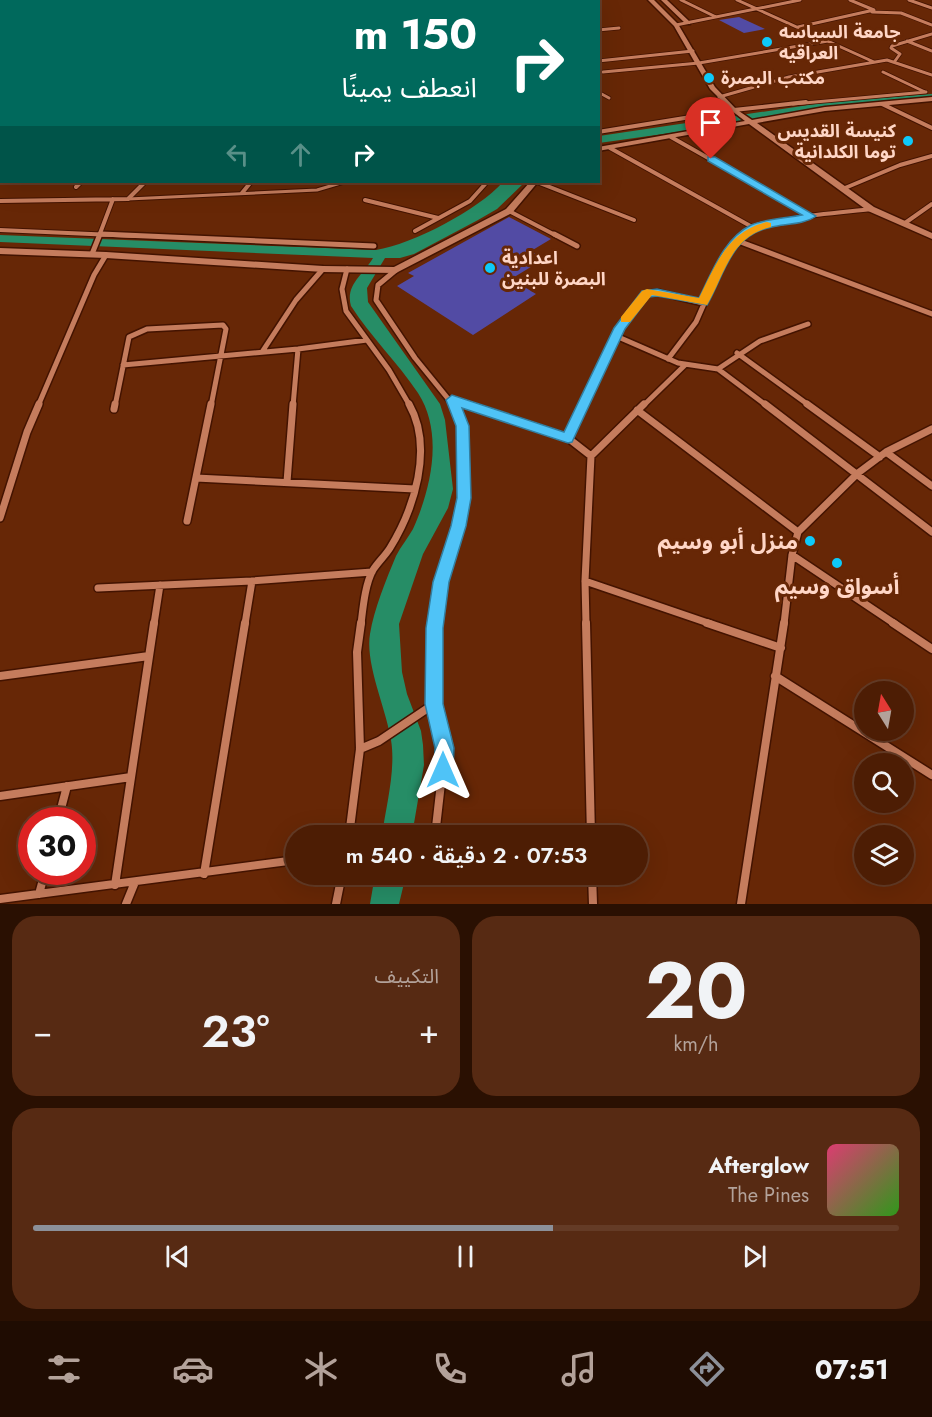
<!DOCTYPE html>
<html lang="ar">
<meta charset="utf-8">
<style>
body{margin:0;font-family:Jost,"Noto Sans Arabic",sans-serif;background:#572a13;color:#f1f3f6;direction:rtl;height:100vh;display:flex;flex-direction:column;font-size:22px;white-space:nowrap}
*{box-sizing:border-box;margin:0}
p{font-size:20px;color:#b3a29a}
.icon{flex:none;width:33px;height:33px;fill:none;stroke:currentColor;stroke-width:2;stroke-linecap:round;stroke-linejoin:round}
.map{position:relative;height:904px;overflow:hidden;direction:ltr}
.drawer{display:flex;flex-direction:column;gap:12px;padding:12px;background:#2a1002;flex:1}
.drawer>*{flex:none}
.guide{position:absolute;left:0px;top:0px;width:600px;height:183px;box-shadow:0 6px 24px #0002,0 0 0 2px #643b26;direction:rtl;background:#00695c;color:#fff;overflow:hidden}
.needle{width:39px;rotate:349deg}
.fabs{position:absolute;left:854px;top:681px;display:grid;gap:12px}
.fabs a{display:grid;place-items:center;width:60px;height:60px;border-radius:50%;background:#4d1d04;box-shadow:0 6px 24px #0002,0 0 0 2px #643b26;font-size:30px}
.speed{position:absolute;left:18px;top:807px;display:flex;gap:12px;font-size:30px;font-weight:700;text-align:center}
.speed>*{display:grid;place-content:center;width:78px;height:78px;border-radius:50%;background:#4d1d04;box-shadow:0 6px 24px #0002,0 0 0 2px #643b26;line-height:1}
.speed .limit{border:9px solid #d22;background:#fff;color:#111}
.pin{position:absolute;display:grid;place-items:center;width:51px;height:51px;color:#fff;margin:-62px -26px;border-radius:50% 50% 50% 0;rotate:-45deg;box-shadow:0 0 6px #0007}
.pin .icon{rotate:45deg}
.me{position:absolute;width:66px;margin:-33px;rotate:0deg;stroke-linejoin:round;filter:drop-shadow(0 0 4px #0008)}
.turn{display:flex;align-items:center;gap:21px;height:126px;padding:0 24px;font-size:27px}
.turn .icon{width:78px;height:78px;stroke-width:2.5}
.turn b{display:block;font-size:42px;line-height:51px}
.lanes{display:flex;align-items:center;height:57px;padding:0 24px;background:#0003;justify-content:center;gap:30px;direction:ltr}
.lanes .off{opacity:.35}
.big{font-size:45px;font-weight:600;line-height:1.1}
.drawer .card{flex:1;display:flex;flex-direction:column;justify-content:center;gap:9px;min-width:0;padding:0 21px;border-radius:24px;background:#572a13}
.drawer .dial{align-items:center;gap:0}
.dial b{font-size:78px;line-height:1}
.song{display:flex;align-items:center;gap:18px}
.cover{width:72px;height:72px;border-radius:9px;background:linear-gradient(135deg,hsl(340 70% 55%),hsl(110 70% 35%))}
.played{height:6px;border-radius:3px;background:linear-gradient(90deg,#8c9099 60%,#643b26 60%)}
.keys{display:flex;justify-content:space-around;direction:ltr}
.heat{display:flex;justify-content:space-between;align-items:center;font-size:33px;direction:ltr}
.drawer .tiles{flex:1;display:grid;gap:12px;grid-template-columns:1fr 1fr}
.card:last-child{grid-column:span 2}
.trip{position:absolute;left:285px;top:825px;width:363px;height:60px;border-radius:30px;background:#4d1d04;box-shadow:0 6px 24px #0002,0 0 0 2px #643b26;font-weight:600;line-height:60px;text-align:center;direction:rtl}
.tab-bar{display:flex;height:96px;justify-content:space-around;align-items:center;background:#1f0c02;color:#b3a29a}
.tab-bar .icon{width:42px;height:42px}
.tab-bar .selected{color:#8c9099}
.tab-bar b{font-size:27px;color:#f1f3f6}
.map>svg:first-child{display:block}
</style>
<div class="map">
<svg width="932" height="904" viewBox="0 0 932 904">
<rect width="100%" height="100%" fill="#672706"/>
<path fill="#268d66" d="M 932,94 L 932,96 L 817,109 L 699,129 L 599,143 L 599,136 L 829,102 Z
M 503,182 L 525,182 L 497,209 L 478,220 L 414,254 L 400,258 L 385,258 L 367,288 L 368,302 L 440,404 L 445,420 L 453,489 L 448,508 L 423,554 L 399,624 L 402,672 L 407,694 L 421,731 L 423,745 L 424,765 L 412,835 L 382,835 C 386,806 396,770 391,740 C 386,708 365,664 370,634 C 374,609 386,580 396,556 C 401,546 408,538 413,529 C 431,489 444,433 418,393 C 398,363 371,337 351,306 C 345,285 363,275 373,258 L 0,242 L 0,235 L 376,250 C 413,244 478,210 503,182 Z
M 375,875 L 406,875 L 399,904 L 370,904 Z"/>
<path fill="#524ba4" d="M 739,17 L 765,29 L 744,33 L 719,20 Z
M 509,217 L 551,239 L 531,251 L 544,259 L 511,279 L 536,294 L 473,335 L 397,286 L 414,276 L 408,273 Z"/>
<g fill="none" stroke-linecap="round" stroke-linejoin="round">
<g stroke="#431300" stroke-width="5">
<path id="lane" d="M 128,199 L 317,190 L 344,182"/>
</g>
<g stroke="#431300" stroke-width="4.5">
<path id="street-far4" d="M 207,0 L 209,2
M 224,0 L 226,2
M 294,0 L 296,2
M 536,0 L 538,2
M 681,0 L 716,17
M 737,0 L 874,62
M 909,0 L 932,8
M 142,2 L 144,0
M 872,12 L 901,13 L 932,25
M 676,25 L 800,0
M 798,27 L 874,10 L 850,0
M 598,30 L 619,28
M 907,41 L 932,51
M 598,61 L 693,51
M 895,61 L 900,54 L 891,48 L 892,46 L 932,34
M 603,72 L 699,63 L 828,41
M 883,72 L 925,92
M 0,78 L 2,75
M 598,92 L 609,98
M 719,97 L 789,77 L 887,60 L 932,75
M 793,104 L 926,92"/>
</g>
<g stroke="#431300" stroke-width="6">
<path id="street-far3" d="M 882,104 L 932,128
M 0,125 L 2,123
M 598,132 L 734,110 L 806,102
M 671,137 L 811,216
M 610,148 L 754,228
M 537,182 L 634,220
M 76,187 L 81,182
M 845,188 L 900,165 L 932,156
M 242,193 L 251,182
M 365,200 L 438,218
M 0,201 L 128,199 L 145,182
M 509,211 L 557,236
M 905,223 L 932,204
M 0,230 L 136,236
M 415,231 L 470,201 L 487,182
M 99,236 L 113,199
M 744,236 C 769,216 839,213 871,209"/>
</g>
<g stroke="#431300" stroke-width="8">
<path id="street-far2" d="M 101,234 L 374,246
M 554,234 L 577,246
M 738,241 L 932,314
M 92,254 L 100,234
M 347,269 L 342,289 L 346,311 L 389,370 L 410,406
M 396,270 L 378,285 L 376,300 L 415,358 L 454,406
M 616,336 L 678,363 L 718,369 L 767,406
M 262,352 L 296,300 L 323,269
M 737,353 L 810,406
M 668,359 L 696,322 L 725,256 L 746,234
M 123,365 L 298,349 L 367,340
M 718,369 L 760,341 L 808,324
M 452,400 L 470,406
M 38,406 L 94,275 L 106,255
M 115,406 L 129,337 L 147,329 L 223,325 L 226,329 L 211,406
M 293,406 L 298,349
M 583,406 L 619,328 L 645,294 L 657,292 L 703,303
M 643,406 L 684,366"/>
</g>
<g stroke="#431300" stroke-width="10">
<path id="street-far1" d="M 465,404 L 568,438 L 591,456
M 765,404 L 932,532
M 807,404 L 880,457
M 114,409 L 115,404
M 637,410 L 798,532
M 568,438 L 584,404
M 886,452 L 932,486
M 196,478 L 415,489
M 287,482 L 293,404
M 0,518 L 27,432 L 39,404
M 187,521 L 211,404
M 792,555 L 895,624
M 585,581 L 711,624
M 98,588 L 252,581 L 372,572
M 154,624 L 160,585
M 245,624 L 252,581
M 361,624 C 363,608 365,584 373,570 C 378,562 385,556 390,548 C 414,509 434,448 409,404
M 436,624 L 441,582 L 464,498 L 463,426 L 454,404
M 586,624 L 585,581 L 591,456 L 644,404
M 784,624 L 792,555 L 798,532 L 858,473 L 886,452 L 932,429"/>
</g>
<g stroke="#431300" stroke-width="11">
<path id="street" d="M 586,623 L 591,836
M 707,623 L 781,648
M 893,623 L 932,649
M 0,676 L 149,656
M 775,676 L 932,775
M 360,749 L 379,741 L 434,704
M 0,796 L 131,777
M 58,820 L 67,786
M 349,836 L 360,749 L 357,652 L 361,623
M 435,836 L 445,748 L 434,704 L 436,623
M 204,874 L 245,623
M 592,874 L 593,904
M 115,885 L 154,623
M 39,894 L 45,872
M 0,899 L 296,860
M 126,904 L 135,882
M 336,904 L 342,874
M 741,904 L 784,623"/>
</g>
<g stroke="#431300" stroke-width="3">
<path id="secondary" d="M 13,0 L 21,0 L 11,2 Z
M 401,0 L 450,0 L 399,2 Z
M 648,0 L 654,0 L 678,24 L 715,87 L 736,109 L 752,120 L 825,107 L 932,97 L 932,101 L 825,111 L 757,123 L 874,207 L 932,233 L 932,239 L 868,211 L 749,124 L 598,151 L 598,147 L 745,121 L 732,111 L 710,89 L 674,26 Z
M 661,0 L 667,0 L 690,22 L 690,24 L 686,24 Z
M 0,3 L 2,3 L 2,7 L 0,7 Z
M 530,182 L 538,182 L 512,213 L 396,273 L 323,272 L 106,258 L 0,254 L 0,248 L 106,252 L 323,266 L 394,267 L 506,209 Z"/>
</g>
<use href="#lane" stroke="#c57c5d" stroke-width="3"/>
<use href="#street-far4" stroke="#c57c5d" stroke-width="3"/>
<use href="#street-far3" stroke="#c57c5d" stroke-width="4"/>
<use href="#street-far2" stroke="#c57c5d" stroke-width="5"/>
<use href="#street-far1" stroke="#c57c5d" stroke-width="7"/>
<use href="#street" stroke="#c57c5d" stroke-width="8"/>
<use href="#secondary" fill="#c57c5d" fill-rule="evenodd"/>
</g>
<path fill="#4fc3f7" stroke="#337fa1" stroke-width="1.5" d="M 708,157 L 715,157 L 816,216 C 806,224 785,224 772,227 C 730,235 725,274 707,305 L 657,296 L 649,297 L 625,329 L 572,442 L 568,443 L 462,408 L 469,426 L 471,498 L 466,526 L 449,582 L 443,628 L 443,704 L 454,748 L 453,770 L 450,777 L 443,780 L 437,777 L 434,770 L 435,748 L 425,704 L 426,628 L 433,582 L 451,526 L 457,498 L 456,426 L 446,400 L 452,395 L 564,432 L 614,328 L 642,291 L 657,289 L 699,298 C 712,273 723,239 751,225 C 765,219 787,218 802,215 L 708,161 Z"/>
<path fill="#f59e0b" d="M 767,222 L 771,223 L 771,227 C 730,237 725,274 707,305 L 652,295 L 630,322 L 621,322 L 621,317 L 642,291 L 647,289 L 699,298 C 715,266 728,230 767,222 Z"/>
<g fill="#0ecafa" stroke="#672706" stroke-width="2">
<circle cx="767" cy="42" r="6"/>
<circle cx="709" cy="78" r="6"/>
<circle cx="908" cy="141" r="6"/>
<circle cx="490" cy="268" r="6"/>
<circle cx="810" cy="541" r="6"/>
<circle cx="837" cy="563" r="6"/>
</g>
<g text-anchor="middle" stroke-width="6" stroke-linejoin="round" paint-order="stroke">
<g font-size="18" font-weight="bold" fill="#ffd6c6" stroke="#672706" text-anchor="start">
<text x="779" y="38">جامعة السياسه<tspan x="779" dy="21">العراقيه</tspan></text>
<text x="721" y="84">مكتب البصرة</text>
<text x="896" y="137" text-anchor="end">كنيسة القديس<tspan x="896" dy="21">توما الكلدانية</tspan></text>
<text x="502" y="264">اعدادية<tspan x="502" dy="21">البصرة للبنين</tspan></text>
</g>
<g font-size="22" font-weight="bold" fill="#ffd6c6" stroke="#672706" text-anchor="end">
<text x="798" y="549">منزل أبو وسيم</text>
<text x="837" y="594" text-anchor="middle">أسواق وسيم</text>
</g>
</g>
</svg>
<div class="fabs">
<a><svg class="needle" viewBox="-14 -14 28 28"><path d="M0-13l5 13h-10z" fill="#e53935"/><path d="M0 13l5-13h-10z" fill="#b3a29a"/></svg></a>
<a><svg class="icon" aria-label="search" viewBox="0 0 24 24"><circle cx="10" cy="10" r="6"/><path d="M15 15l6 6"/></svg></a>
<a><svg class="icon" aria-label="layers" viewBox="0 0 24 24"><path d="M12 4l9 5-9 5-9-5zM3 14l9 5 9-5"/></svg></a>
</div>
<div class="speed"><div class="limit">30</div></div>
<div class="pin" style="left:711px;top:159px;background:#d93025"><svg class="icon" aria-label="arrive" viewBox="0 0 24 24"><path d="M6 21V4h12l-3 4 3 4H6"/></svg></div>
<svg class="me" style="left:443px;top:770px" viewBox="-20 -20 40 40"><path d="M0-17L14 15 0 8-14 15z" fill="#4fc3f7" stroke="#fff" stroke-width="4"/></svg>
<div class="trip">07:53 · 2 دقيقة · 540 m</div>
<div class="guide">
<div class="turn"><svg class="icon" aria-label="right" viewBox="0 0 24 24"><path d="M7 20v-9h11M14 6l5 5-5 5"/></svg><div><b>150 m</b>انعطف يمينًا</div></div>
<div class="lanes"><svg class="icon off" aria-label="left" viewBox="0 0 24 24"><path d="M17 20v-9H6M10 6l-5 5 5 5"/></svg><svg class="icon off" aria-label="ahead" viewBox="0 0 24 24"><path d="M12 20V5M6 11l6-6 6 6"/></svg><svg class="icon" aria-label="right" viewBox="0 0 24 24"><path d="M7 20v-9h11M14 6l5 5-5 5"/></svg></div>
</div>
</div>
<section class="drawer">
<div class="tiles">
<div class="card dial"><b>20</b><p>km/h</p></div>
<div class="card"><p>التكييف</p>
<div class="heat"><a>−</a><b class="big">23°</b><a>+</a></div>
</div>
<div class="card">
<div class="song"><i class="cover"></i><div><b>Afterglow</b><p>The Pines</p></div></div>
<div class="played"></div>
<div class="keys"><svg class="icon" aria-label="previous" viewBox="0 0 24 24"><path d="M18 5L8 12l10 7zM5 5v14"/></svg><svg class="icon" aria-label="pause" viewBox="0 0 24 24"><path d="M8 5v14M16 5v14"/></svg><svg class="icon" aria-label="next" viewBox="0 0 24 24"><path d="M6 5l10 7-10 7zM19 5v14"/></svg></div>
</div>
</div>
</section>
<nav class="tab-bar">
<b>07:51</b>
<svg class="icon selected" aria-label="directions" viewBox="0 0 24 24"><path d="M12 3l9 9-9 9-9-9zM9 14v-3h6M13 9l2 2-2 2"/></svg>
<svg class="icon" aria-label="music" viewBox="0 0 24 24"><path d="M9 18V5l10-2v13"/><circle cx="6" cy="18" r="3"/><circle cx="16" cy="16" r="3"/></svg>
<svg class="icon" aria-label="phone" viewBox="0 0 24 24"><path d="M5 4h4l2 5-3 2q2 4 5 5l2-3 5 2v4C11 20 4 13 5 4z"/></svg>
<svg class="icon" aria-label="climate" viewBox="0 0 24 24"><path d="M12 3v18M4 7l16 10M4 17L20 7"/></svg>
<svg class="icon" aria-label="car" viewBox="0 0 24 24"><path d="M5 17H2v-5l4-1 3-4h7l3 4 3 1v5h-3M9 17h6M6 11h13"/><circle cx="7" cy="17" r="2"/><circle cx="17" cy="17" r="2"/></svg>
<svg class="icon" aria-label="filters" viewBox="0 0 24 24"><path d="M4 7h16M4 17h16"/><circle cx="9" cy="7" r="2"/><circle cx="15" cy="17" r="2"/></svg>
</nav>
